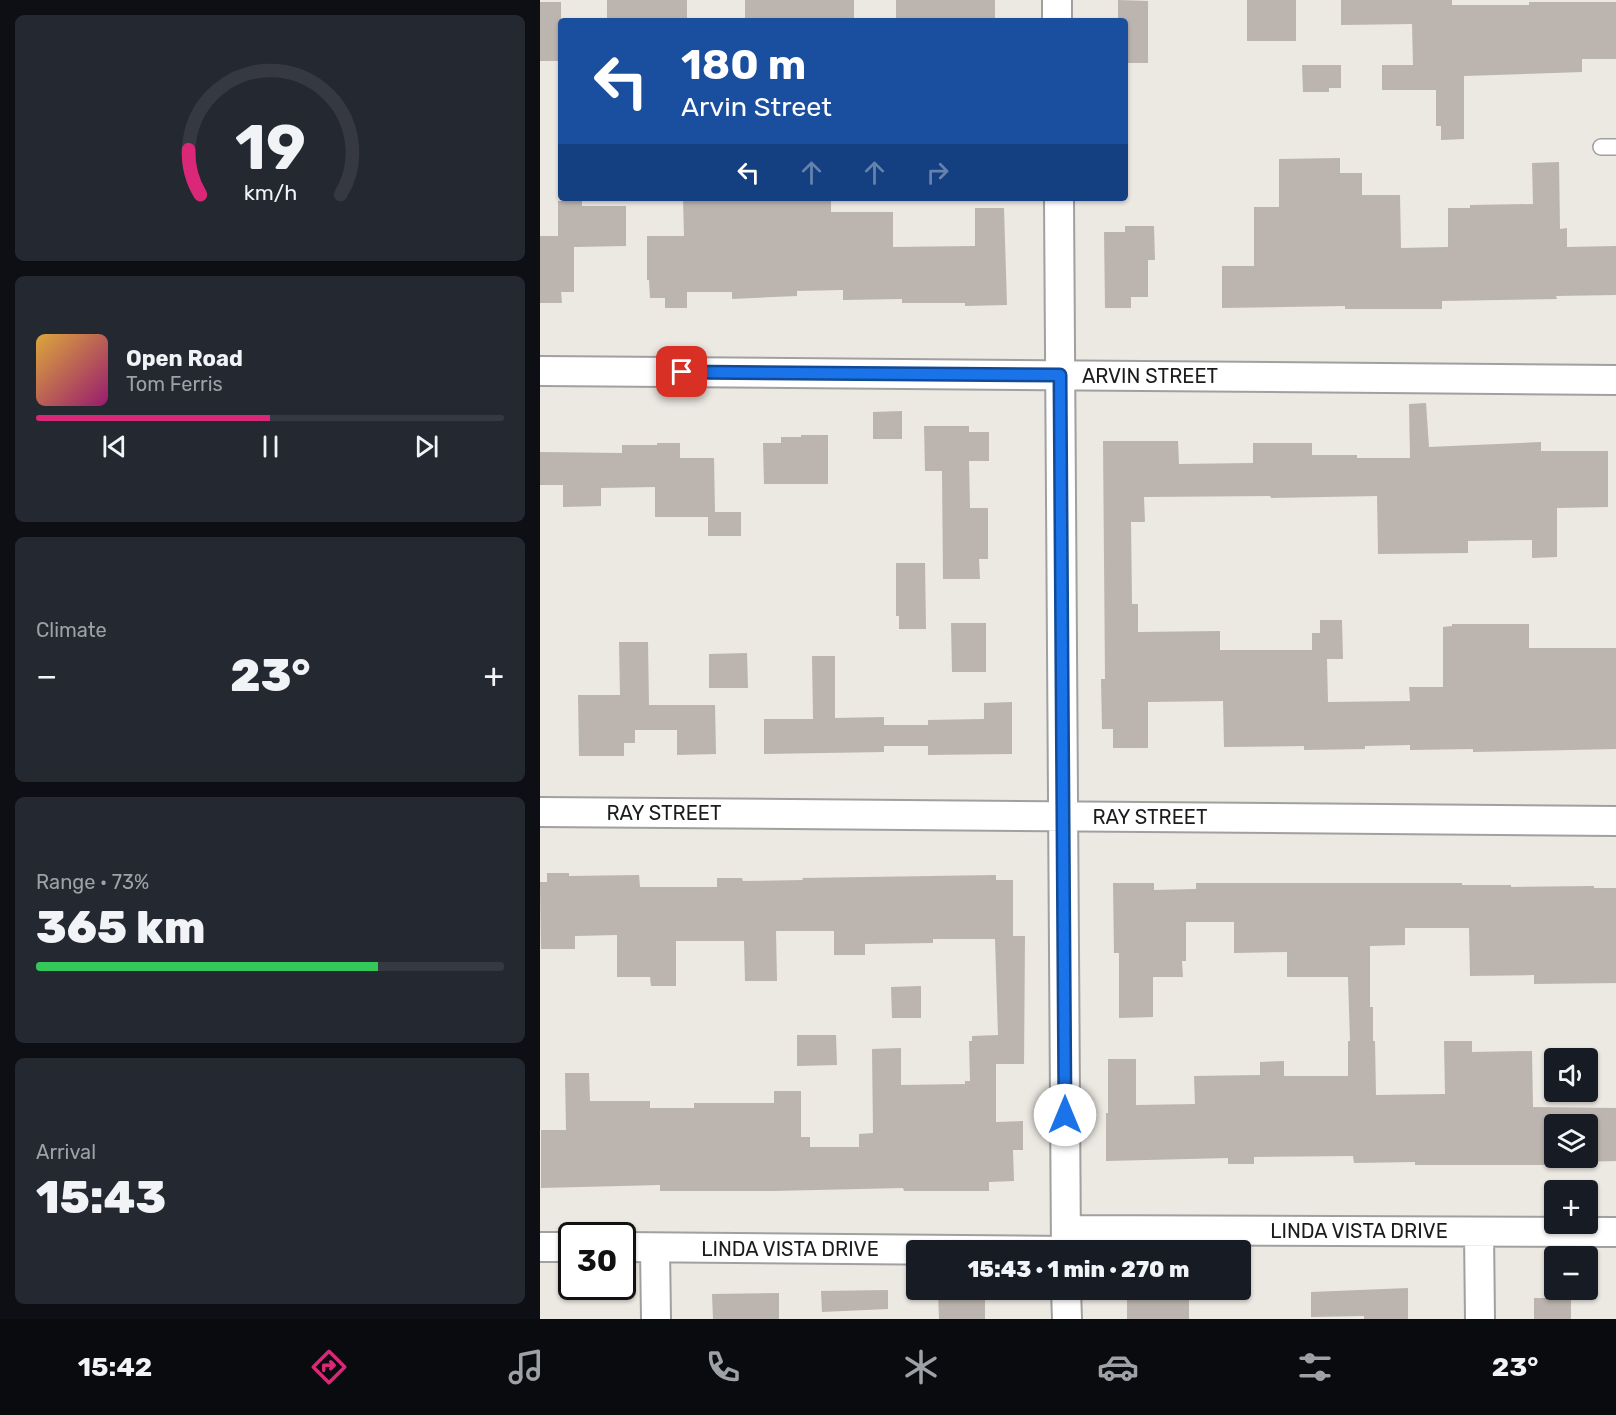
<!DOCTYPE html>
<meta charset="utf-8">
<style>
body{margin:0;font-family:Rubik,sans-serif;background:#242831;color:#f1f3f6;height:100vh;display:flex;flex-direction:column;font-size:22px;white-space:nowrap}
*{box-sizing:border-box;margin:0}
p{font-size:20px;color:#9ea1a6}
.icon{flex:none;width:33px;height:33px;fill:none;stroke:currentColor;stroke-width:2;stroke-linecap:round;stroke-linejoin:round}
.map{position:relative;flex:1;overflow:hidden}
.drawer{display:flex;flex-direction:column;gap:15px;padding:15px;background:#0d0f14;width:540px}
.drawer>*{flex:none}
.hud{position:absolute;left:18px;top:18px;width:570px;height:183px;border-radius:6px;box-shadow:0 2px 4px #0004;background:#1a4fa0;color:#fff;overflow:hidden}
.tools{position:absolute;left:1004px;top:1048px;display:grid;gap:12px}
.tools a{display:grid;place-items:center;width:54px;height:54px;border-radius:6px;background:#171b24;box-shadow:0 2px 4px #0004;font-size:30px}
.speed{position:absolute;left:18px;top:1222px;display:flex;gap:12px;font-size:30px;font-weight:700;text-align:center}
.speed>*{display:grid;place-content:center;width:78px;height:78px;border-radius:50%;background:#171b24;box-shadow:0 2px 4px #0004;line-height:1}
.speed .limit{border:3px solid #111;border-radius:9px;background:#fff;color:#111}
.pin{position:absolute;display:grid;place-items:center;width:51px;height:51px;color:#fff;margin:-26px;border-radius:12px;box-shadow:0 3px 9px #0006}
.me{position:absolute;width:66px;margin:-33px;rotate:0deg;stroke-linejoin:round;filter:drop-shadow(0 0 4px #0008)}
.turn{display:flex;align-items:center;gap:21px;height:126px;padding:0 24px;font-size:27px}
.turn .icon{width:78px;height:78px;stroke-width:2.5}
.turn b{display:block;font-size:42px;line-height:51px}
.lanes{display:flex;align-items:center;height:57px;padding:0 24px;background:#0003;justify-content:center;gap:30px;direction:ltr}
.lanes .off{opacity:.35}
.big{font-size:45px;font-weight:800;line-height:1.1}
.drawer .tile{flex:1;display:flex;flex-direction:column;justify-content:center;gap:9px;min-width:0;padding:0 21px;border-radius:9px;background:#242831}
.drawer .dial{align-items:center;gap:0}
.dial svg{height:156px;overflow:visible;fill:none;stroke:#363941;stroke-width:7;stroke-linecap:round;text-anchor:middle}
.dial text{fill:#f1f3f6;stroke:none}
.song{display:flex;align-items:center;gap:18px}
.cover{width:72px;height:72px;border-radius:9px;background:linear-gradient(135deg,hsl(40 70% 55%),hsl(320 70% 35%))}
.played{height:6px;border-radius:3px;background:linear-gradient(90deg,#db2777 50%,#363941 50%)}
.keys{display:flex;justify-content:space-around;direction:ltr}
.heat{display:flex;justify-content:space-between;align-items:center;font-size:33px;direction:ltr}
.charge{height:9px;border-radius:4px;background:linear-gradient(90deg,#34c759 73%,#363941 0)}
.trip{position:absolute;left:366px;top:1240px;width:345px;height:60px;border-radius:6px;background:#171b24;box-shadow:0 2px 4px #0004;font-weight:800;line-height:60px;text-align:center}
.tab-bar{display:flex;height:96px;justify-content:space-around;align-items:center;background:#090b0e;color:#9ea1a6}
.tab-bar .icon{width:42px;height:42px}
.tab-bar .current{color:#db2777}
.tab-bar b{font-size:27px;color:#f1f3f6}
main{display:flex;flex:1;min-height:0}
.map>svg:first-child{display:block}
</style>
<main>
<section class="drawer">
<div class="tile dial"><svg viewBox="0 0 100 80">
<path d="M14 69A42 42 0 1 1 86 69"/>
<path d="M14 69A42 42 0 0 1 8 46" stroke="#db2777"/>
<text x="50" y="56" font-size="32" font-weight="700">19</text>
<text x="50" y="72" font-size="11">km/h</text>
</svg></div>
<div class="tile">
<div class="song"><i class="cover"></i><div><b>Open Road</b><p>Tom Ferris</p></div></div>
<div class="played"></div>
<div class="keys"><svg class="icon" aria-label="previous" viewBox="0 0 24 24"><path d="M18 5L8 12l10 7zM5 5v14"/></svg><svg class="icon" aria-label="pause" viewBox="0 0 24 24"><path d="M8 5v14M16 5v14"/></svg><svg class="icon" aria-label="next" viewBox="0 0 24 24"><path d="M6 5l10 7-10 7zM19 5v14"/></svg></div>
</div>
<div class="tile"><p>Climate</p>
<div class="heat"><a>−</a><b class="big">23°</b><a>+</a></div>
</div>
<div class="tile"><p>Range · 73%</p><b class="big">365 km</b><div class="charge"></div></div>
<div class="tile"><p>Arrival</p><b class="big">15:43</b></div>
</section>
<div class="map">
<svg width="1076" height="1319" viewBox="0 0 1076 1319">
<rect width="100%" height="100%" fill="#ece8e2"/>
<path fill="#bcb4af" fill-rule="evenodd" d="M 67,0 L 147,0 L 147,21 L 67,21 Z
M 205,0 L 314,0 L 314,21 L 205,21 Z
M 356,0 L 455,0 L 455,21 L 356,21 Z
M 578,0 L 608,1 L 608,63 L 585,63 L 585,21 L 578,21 Z
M 707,0 L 756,0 L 756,41 L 707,41 Z
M 801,0 L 912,0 L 912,5 L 989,5 L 989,2 L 1076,2 L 1076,59 L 1042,59 L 1042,72 L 924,76 L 924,139 L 901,140 L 901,126 L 896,126 L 896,90 L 842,90 L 842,65 L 873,65 L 872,24 L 801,25 Z
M 0,2 L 21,2 L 21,61 L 0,61 Z
M 762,65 L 801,65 L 801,88 L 789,88 L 789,92 L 763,92 Z
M 800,158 L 800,173 L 822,173 L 822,195 L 860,195 L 861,248 L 908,247 L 908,208 L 930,208 L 930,205 L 993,204 L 992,163 L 1019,162 L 1020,229 L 1027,228 L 1027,247 L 1076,246 L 1076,295 L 1016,296 L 1017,299 L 902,301 L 902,309 L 805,309 L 805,306 L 682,308 L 682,266 L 714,266 L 714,207 L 739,207 L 739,159 Z
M 143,198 L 291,198 L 291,212 L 353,212 L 353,247 L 435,246 L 435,208 L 464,208 L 467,305 L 425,306 L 425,303 L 362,303 L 362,299 L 303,300 L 303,290 L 257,291 L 257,296 L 192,299 L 192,292 L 147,292 L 147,308 L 125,308 L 125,298 L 110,298 L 109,280 L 107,280 L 107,236 L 144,236 Z
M 18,201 L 42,201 L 42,206 L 86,206 L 86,246 L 34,247 L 34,292 L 21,292 L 22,303 L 0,303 L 0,236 L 18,236 Z
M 585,226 L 614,226 L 615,260 L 608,260 L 608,297 L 591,297 L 591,308 L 565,308 L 564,232 L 585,232 Z
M 886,403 L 889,447 L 1001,442 L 1001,451 L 1068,451 L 1068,507 L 1017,508 L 1017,557 L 992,558 L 992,540 L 928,541 L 928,553 L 838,554 L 837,496 L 731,498 L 730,496 L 604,497 L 605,522 L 591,522 L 592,604 L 598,604 L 598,632 L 680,631 L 680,650 L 772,650 L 772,633 L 780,633 L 780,620 L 802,620 L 803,659 L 787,659 L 788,702 L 870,701 L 869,687 L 903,687 L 903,627 L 912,626 L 912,624 L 989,624 L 989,648 L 1076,648 L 1076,749 L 933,752 L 933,749 L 870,750 L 870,745 L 825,746 L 825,749 L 764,750 L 764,746 L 684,747 L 683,701 L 608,702 L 608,748 L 573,748 L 573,729 L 562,729 L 561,679 L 565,679 L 563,441 L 638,441 L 639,464 L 713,463 L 713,443 L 772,443 L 772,455 L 817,455 L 817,458 L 870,458 L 869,404 Z
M 362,411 L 362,439 L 333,439 L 333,412 Z
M 384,426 L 429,426 L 429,432 L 449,432 L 449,461 L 429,461 L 430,508 L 448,508 L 448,559 L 439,559 L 440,579 L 403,579 L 402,471 L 385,471 Z
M 261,435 L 288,435 L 288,484 L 224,484 L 223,443 L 241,443 L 241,437 L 261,437 Z
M 117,443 L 140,443 L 140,458 L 174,458 L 175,512 L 201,512 L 201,536 L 168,536 L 168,517 L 115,517 L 115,487 L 61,488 L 61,506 L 23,507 L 23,485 L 0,485 L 0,452 L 82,453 L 82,445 L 117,445 Z
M 356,563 L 385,563 L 386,629 L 359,629 L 359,616 L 356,616 Z
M 411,623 L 446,623 L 446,672 L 412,672 Z
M 79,642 L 108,642 L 109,705 L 175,705 L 176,754 L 137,755 L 137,730 L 95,730 L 95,743 L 84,743 L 84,756 L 39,756 L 38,695 L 80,695 Z
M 207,653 L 208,688 L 169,688 L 169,654 Z
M 272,656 L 295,656 L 295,718 L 344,717 L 344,725 L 388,725 L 388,720 L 444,719 L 444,703 L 472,702 L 472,754 L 388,755 L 388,746 L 344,746 L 344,752 L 224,754 L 224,719 L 273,719 Z
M 7,873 L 29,873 L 29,876 L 99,875 L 100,887 L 177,887 L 177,878 L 202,878 L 203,881 L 263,880 L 262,878 L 456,875 L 456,880 L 473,880 L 473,936 L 485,936 L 484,1064 L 456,1064 L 456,1122 L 483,1121 L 483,1150 L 473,1150 L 474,1181 L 449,1182 L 449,1191 L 364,1191 L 363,1188 L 232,1191 L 120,1191 L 120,1185 L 1,1188 L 1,1130 L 26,1130 L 25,1073 L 49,1073 L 50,1101 L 110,1101 L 110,1108 L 154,1108 L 154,1103 L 234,1103 L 234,1091 L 261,1091 L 261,1137 L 270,1137 L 270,1147 L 319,1147 L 319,1134 L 333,1133 L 332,1049 L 361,1048 L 361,1085 L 425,1084 L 425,1081 L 430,1081 L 429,1041 L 432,1041 L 432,1036 L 458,1035 L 455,939 L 393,939 L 393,943 L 325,944 L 325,955 L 294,955 L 294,931 L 236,931 L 237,981 L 205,981 L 204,941 L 136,941 L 136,986 L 111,986 L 110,977 L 77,977 L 77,935 L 35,936 L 35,949 L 1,949 L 0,882 L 7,882 Z
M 573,883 L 614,883 L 614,890 L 656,889 L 656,883 L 922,883 L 922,885 L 971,885 L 971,887 L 1054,886 L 1054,888 L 1076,888 L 1076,983 L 994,984 L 994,975 L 930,976 L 929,928 L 865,928 L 865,945 L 830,946 L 830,1007 L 833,1007 L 833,1041 L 835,1041 L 836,1095 L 905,1094 L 904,1041 L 932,1041 L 932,1052 L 992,1051 L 993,1107 L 1076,1108 L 1076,1161 L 1039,1162 L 1039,1165 L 875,1165 L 875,1162 L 814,1163 L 813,1156 L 714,1157 L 714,1164 L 688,1164 L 688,1158 L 566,1161 L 566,1113 L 568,1113 L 568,1059 L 596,1059 L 596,1105 L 655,1104 L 654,1076 L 720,1075 L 720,1062 L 744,1061 L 744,1076 L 808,1076 L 808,1041 L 810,1041 L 808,977 L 747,977 L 747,952 L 694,953 L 694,922 L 646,922 L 646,961 L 642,961 L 643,977 L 613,977 L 613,1017 L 579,1018 L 579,953 L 574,953 ZM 1014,1125 L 1047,1125 L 1047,1158 L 1014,1158 Z
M 381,986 L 381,1018 L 352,1018 L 351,987 Z
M 257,1035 L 296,1035 L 297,1065 L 257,1066 Z
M 868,1288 L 868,1319 L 824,1319 L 824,1316 L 771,1317 L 771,1292 Z
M 348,1290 L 348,1309 L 282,1312 L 281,1291 Z
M 398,1292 L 445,1292 L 445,1319 L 399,1319 Z
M 239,1293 L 239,1319 L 173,1319 L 172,1294 Z
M 649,1296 L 649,1319 L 587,1319 L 587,1297 Z
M 994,1298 L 1031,1298 L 1031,1319 L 994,1319 Z"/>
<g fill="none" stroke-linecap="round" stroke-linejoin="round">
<g stroke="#a0a0a0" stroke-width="18">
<path id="lane" d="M 1061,147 L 1076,147"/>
</g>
<g stroke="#a0a0a0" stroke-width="32">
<path id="street" d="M 517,0 L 517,21
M 519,198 L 526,1251
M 0,371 L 1076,380
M 0,812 L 1076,821
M 526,1230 L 1076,1232
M 939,1232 L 940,1319
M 0,1247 L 32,1247
M 82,1247 L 526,1251
M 115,1248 L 116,1319
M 526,1290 L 527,1319"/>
</g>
<use href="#lane" stroke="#fff" stroke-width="15"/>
<use href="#street" stroke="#fff" stroke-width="28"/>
</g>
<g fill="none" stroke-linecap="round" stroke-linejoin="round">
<g stroke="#114b97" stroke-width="15">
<path id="route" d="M 142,372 L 520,375 L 525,1115"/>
</g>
<use href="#route" stroke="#1a73e8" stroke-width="10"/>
</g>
<g text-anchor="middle" stroke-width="6" stroke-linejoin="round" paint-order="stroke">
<g font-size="20" fill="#1c1c1c" stroke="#fff">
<text x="610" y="383">ARVIN STREET</text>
<text x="124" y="820">RAY STREET</text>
<text x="610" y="824">RAY STREET</text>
<text x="819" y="1238">LINDA VISTA DRIVE</text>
<text x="250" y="1256">LINDA VISTA DRIVE</text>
</g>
</g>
</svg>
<div class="tools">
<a><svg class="icon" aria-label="sound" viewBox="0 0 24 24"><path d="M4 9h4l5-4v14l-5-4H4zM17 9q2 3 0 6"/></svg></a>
<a><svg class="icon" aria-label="layers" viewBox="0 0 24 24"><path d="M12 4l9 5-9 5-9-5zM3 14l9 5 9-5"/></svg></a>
<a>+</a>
<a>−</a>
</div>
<div class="speed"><div class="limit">30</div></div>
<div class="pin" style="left:142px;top:372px;background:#d93025"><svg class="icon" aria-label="arrive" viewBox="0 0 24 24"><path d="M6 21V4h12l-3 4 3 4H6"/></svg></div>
<svg class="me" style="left:525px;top:1115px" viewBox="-20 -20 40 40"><circle r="19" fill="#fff"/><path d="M0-13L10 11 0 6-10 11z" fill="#1a73e8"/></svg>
<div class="trip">15:43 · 1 min · 270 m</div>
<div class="hud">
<div class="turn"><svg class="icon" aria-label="left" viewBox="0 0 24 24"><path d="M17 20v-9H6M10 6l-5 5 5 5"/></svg><div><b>180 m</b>Arvin Street</div></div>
<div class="lanes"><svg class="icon" aria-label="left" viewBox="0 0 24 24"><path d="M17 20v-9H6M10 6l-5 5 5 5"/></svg><svg class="icon off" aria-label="ahead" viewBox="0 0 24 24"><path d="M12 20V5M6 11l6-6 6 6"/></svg><svg class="icon off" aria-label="ahead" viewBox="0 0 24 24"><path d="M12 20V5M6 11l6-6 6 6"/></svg><svg class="icon off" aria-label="right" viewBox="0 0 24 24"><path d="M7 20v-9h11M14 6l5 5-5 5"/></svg></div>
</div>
</div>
</main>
<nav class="tab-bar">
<b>15:42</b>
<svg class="icon current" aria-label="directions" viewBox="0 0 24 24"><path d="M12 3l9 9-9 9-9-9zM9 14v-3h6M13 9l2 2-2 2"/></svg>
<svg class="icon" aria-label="music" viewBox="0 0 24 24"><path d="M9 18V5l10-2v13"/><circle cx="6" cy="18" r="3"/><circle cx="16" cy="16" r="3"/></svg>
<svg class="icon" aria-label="phone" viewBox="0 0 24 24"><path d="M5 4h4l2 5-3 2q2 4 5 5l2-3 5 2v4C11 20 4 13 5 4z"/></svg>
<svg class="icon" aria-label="climate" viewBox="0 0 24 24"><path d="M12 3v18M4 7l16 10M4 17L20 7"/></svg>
<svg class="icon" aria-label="car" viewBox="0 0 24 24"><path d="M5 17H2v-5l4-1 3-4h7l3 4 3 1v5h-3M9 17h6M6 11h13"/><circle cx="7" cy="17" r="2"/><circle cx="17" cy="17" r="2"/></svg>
<svg class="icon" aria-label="filters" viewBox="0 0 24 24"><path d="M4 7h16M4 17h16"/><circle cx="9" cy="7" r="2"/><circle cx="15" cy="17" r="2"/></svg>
<b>23°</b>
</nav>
